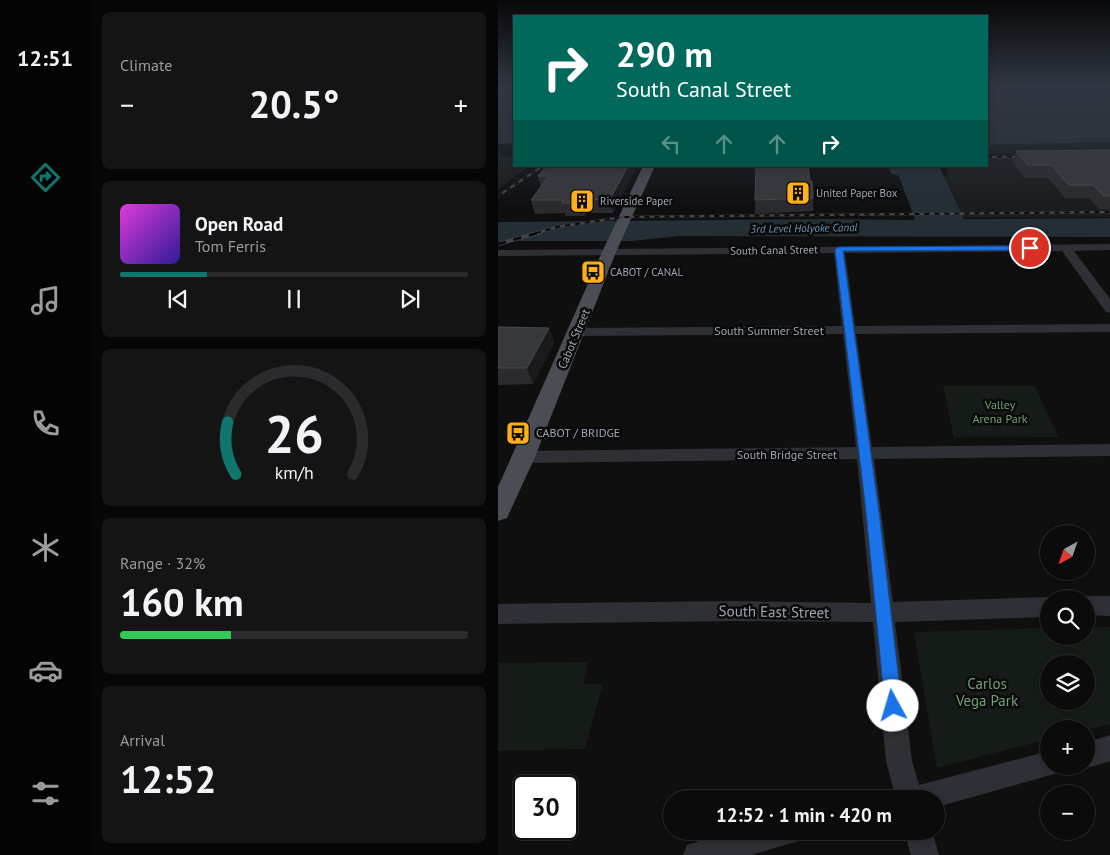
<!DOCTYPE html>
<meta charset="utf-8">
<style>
body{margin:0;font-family:"PT Sans",sans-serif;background:#141415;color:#f1f3f6;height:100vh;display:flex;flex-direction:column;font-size:19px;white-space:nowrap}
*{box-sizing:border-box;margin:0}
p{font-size:16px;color:#9a9b9d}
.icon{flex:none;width:28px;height:28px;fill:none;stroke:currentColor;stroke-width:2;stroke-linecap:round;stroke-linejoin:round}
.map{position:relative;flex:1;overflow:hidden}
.sheet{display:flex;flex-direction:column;gap:12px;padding:12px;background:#060607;width:408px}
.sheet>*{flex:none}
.hud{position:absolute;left:15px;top:15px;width:475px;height:152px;border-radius:0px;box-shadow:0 2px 8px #0003,0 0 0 1px #2b2b2d;background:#00695c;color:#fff;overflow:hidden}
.needle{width:32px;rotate:220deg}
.controls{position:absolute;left:542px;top:525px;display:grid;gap:10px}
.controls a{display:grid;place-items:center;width:55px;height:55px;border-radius:50%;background:#0b0b0c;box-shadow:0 2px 8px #0003,0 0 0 1px #2b2b2d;font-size:25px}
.speed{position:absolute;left:15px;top:775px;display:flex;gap:10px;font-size:25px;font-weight:700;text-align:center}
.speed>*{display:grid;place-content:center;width:65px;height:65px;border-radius:50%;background:#0b0b0c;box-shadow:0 2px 8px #0003,0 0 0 1px #2b2b2d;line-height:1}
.speed .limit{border:2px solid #111;border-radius:8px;background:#fff;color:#111}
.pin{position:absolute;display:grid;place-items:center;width:42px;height:42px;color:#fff;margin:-21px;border:2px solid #fff;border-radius:50%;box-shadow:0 1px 5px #0007}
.me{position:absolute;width:55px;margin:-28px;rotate:354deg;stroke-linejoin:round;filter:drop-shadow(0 0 4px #0008)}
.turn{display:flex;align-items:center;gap:18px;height:105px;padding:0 20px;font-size:22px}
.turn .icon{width:65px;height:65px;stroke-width:2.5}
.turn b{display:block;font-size:35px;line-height:42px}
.lanes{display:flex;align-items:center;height:48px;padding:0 20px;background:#0003;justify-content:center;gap:25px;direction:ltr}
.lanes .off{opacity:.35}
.big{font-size:38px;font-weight:700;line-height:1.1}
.sheet .tile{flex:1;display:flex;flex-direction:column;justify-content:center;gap:8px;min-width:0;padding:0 18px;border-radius:8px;background:#141415}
.sheet .dial{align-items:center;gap:0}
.dial svg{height:130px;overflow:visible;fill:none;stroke:#2b2b2d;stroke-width:7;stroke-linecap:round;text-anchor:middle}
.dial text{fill:#f1f3f6;stroke:none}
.song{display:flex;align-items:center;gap:15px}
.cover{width:60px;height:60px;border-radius:8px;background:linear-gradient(135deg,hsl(300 70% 55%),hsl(250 70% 35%))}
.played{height:5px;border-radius:2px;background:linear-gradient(90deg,#0f766e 25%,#2b2b2d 25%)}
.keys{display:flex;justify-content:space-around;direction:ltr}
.heat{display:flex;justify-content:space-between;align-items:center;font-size:28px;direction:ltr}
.charge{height:8px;border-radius:4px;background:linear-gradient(90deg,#34c759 32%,#2b2b2d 0)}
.trip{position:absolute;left:165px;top:790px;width:282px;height:50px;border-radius:25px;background:#0b0b0c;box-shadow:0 2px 8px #0003,0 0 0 1px #2b2b2d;font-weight:700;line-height:50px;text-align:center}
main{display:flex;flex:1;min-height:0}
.dock{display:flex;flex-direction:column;width:90px;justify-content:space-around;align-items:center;background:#040405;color:#9a9b9d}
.dock .icon{width:35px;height:35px}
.dock .on{color:#0f766e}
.dock b{font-size:22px;color:#f1f3f6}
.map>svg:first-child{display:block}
</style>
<main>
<nav class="dock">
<b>12:51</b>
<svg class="icon on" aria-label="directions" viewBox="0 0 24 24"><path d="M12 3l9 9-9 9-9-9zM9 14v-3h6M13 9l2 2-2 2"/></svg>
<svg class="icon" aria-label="music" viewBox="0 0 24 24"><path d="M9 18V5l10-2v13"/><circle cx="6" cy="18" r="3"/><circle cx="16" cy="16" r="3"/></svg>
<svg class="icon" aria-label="phone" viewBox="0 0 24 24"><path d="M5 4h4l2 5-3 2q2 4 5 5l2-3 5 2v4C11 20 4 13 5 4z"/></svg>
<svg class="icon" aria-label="climate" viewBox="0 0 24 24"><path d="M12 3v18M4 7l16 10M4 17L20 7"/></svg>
<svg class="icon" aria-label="car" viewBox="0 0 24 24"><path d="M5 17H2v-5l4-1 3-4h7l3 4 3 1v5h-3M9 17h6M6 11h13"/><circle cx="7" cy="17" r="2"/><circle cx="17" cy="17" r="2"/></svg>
<svg class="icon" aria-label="filters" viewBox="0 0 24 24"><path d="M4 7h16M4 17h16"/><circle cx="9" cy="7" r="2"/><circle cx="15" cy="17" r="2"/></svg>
</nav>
<section class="sheet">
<div class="tile"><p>Climate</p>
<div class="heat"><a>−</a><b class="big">20.5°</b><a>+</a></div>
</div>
<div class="tile">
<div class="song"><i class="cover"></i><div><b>Open Road</b><p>Tom Ferris</p></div></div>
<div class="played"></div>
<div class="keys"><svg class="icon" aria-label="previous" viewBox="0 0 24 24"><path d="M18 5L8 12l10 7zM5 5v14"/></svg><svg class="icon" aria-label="pause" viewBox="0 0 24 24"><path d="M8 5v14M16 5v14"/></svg><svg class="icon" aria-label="next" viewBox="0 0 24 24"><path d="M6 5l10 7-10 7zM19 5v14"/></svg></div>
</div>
<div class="tile dial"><svg viewBox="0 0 100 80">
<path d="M14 69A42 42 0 1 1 86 69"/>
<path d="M14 69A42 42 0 0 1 9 37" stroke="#0f766e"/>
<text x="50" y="56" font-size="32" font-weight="700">26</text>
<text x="50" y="72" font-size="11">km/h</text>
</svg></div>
<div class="tile"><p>Range · 32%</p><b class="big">160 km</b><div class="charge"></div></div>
<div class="tile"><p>Arrival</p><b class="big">12:52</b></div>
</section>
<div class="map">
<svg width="613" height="855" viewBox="0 0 613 855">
<rect width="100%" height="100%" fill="#0f0f10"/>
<path fill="#1a1b1d" d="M 0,157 L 16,157 L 16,166 L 32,166 L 0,189 Z
M 489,158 L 612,158 L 612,217 L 464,218 L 442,178 L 450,175 L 447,166 L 489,166 Z"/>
<path fill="#151b16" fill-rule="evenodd" d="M 612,142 L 612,154 L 489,154 L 489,145 Z
M 445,386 L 537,386 L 560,437 L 456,438 Z
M 589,627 L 612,627 L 612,724 L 589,730 L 551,729 L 551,739 L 439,768 L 416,632 L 551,628 L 551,636 L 589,636 ZM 551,664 L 589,664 L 589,701 L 551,701 Z
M 90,662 L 85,684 L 105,684 L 87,749 L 0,751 L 0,663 Z"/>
<path fill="#242e35" d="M 0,87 L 16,87 L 16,143 L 0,144 Z
M 489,87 L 612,87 L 612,142 L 489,145 Z
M 390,166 L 441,166 L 466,219 L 612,218 L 613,237 L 182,236 L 134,241 L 0,241 L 0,222 L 326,219 L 417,220 L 401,176 L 393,173 Z"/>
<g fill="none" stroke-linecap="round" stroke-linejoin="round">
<path fill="#2f3036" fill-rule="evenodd" d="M 613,244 L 613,250 L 576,251 L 613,300 L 613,313 L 608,312 L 564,251 L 347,253 L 357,326 L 613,324 L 613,332 L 358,334 L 374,447 L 613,444 L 613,456 L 376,459 L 395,602 L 551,597 L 555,599 L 551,599 L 551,617 L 397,622 L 414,761 L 421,785 L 551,751 L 551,766 L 563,766 L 560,773 L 439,807 L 439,799 L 398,799 L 388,761 L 375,622 L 236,621 L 0,624 L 0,604 L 236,601 L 373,603 L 359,459 L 26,463 L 20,461 L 17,457 L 20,453 L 26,451 L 358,447 L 345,334 L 79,336 L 72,332 L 79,328 L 344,326 L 336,253 L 0,256 L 0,250 Z
M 589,596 L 613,596 L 613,616 L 589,615 L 589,599 L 583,599 Z
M 613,735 L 613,761 L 589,768 L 585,766 L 589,766 L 589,742 Z
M 236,831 L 305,831 L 301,841 L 253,855 L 185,855 L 189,845 Z
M 406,831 L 434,831 L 441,855 L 413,855 Z"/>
<path fill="#4b4d55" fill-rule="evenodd" d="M 145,166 L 157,166 L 118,252 L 37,457 L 9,518 L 0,521 L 0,487 L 104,252 Z"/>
<g stroke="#42444b" stroke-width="2.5">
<path id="rail-far1" d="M 489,157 L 530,157
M 0,196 L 45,166
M 38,233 L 59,227 L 125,217 L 613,212"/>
</g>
<g stroke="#42444b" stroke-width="4">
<path id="rail" d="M 0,244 L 43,232"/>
</g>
<use href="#rail-far1" stroke="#0a0a0b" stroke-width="2" stroke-dasharray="5" stroke-linecap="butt"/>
<use href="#rail" stroke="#0a0a0b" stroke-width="2.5" stroke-dasharray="8" stroke-linecap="butt"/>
</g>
<path fill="#2b2b2e" d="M 613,150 L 613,209 L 601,209 L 591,198 L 567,198 L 550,178 L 526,178 L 515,163 L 518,151 Z
M 48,166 L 139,166 L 115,213 L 89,213 L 87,216 L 67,216 L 67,213 L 37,214 L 33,200 L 43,186 L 40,176 Z
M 315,198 L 315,211 L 257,214 L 257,200 Z
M 0,327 L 51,328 L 56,343 L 35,384 L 0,385 Z"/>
<path fill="#1a1a1c" d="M 2,153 L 5,162 L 0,168 L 0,155 Z
M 130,166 L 139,166 L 115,213 L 112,199 Z
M 86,200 L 89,213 L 87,216 L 84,203 Z
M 51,328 L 56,343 L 35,384 L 29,368 Z"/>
<path fill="#37383c" stroke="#47494f" d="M 613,150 L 613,196 L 606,196 L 595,185 L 571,185 L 553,165 L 530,165 L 518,151 Z
M 48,166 L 130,166 L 112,199 L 86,200 L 84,203 L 64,203 L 65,200 L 33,200 L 51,176 L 40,176 Z
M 289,166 L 310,166 L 312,181 L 314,181 L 315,198 L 257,200 L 258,167 Z
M 0,327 L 51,328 L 29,368 L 0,368 Z"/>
<linearGradient id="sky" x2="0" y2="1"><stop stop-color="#080809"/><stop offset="0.42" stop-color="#313742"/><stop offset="1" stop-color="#313742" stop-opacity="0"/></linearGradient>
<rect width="613" height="207" fill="url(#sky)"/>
<path fill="#1a73e8" stroke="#114b97" d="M 532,246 L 535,246 L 535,250 L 345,251 L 381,512 L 404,706 L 401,712 L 395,715 L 389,712 L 387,706 L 368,512 L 337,249 L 341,247 Z"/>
<defs>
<g id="building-square" transform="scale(1.25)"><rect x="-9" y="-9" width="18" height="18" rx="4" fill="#ffaf18" stroke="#0a0a0b"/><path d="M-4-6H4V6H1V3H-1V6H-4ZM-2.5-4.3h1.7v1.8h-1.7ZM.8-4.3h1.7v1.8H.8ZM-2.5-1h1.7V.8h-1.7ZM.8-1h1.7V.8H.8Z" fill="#111"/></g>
<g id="bus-square" transform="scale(1.25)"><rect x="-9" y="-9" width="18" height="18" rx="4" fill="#ffaf18" stroke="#0a0a0b"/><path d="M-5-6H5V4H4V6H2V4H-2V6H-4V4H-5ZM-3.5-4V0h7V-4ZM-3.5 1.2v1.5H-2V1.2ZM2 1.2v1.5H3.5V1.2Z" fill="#111"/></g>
</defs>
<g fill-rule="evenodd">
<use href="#building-square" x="300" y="193"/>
<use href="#building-square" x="84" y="201"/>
<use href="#bus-square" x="95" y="272"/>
<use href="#bus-square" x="20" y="433"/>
</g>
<g text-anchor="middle" stroke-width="5" stroke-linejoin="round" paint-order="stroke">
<g font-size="11" fill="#9ea5b3" stroke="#0a0a0b" text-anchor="start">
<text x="318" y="197">United Paper Box</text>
<text x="102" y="205">Riverside Paper</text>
<text x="112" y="276">CABOT / CANAL</text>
</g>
<g font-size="11" font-style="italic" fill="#7094b3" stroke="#0a0a0b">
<text transform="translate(306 228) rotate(-1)" y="4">3rd Level Holyoke Canal</text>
</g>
<g font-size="11" fill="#9ea5b3" stroke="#0a0a0b">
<text transform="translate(276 250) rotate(-1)" y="4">South Canal Street</text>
</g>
<g font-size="12" fill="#9ea5b3" stroke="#0a0a0b">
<text x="271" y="335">South Summer Street</text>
<text transform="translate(76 339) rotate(-67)" y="4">Cabot Street</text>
<text x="289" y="459">South Bridge Street</text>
</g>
<g font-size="12" fill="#73a075" stroke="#0a0a0b">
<text x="502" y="409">Valley<tspan x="502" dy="14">Arena Park</tspan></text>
</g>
<g font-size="12" fill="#9ea5b3" stroke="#0a0a0b" text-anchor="start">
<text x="38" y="437">CABOT / BRIDGE</text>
</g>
<g font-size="15" fill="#9ea5b3" stroke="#0a0a0b">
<text transform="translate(276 612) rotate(1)" y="5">South East Street</text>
</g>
<g font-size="15" fill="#73a075" stroke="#0a0a0b">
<text x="489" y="689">Carlos<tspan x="489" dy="17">Vega Park</tspan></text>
</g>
</g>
</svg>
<div class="controls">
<a><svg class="needle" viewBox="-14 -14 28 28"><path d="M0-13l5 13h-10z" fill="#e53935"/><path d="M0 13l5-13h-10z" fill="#9a9b9d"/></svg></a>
<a><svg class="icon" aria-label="search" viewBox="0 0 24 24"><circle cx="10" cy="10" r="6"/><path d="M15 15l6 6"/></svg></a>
<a><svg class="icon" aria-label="layers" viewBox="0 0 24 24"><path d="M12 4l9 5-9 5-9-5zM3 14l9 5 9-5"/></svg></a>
<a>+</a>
<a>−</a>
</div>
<div class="speed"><div class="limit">30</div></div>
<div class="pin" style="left:532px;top:248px;background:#d93025"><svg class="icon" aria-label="arrive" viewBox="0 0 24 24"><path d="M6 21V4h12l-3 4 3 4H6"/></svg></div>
<svg class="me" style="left:395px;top:706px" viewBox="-20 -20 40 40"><circle r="19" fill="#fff"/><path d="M0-13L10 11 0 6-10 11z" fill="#1a73e8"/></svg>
<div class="trip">12:52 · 1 min · 420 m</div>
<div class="hud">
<div class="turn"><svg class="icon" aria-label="right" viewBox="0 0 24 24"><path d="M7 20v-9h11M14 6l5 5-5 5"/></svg><div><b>290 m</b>South Canal Street</div></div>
<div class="lanes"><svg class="icon off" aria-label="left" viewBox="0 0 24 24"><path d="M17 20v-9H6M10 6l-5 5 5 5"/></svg><svg class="icon off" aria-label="ahead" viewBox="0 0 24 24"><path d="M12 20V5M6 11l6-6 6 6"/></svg><svg class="icon off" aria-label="ahead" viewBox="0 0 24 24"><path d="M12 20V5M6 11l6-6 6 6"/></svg><svg class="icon" aria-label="right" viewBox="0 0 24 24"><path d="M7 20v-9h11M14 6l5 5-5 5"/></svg></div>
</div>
</div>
</main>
